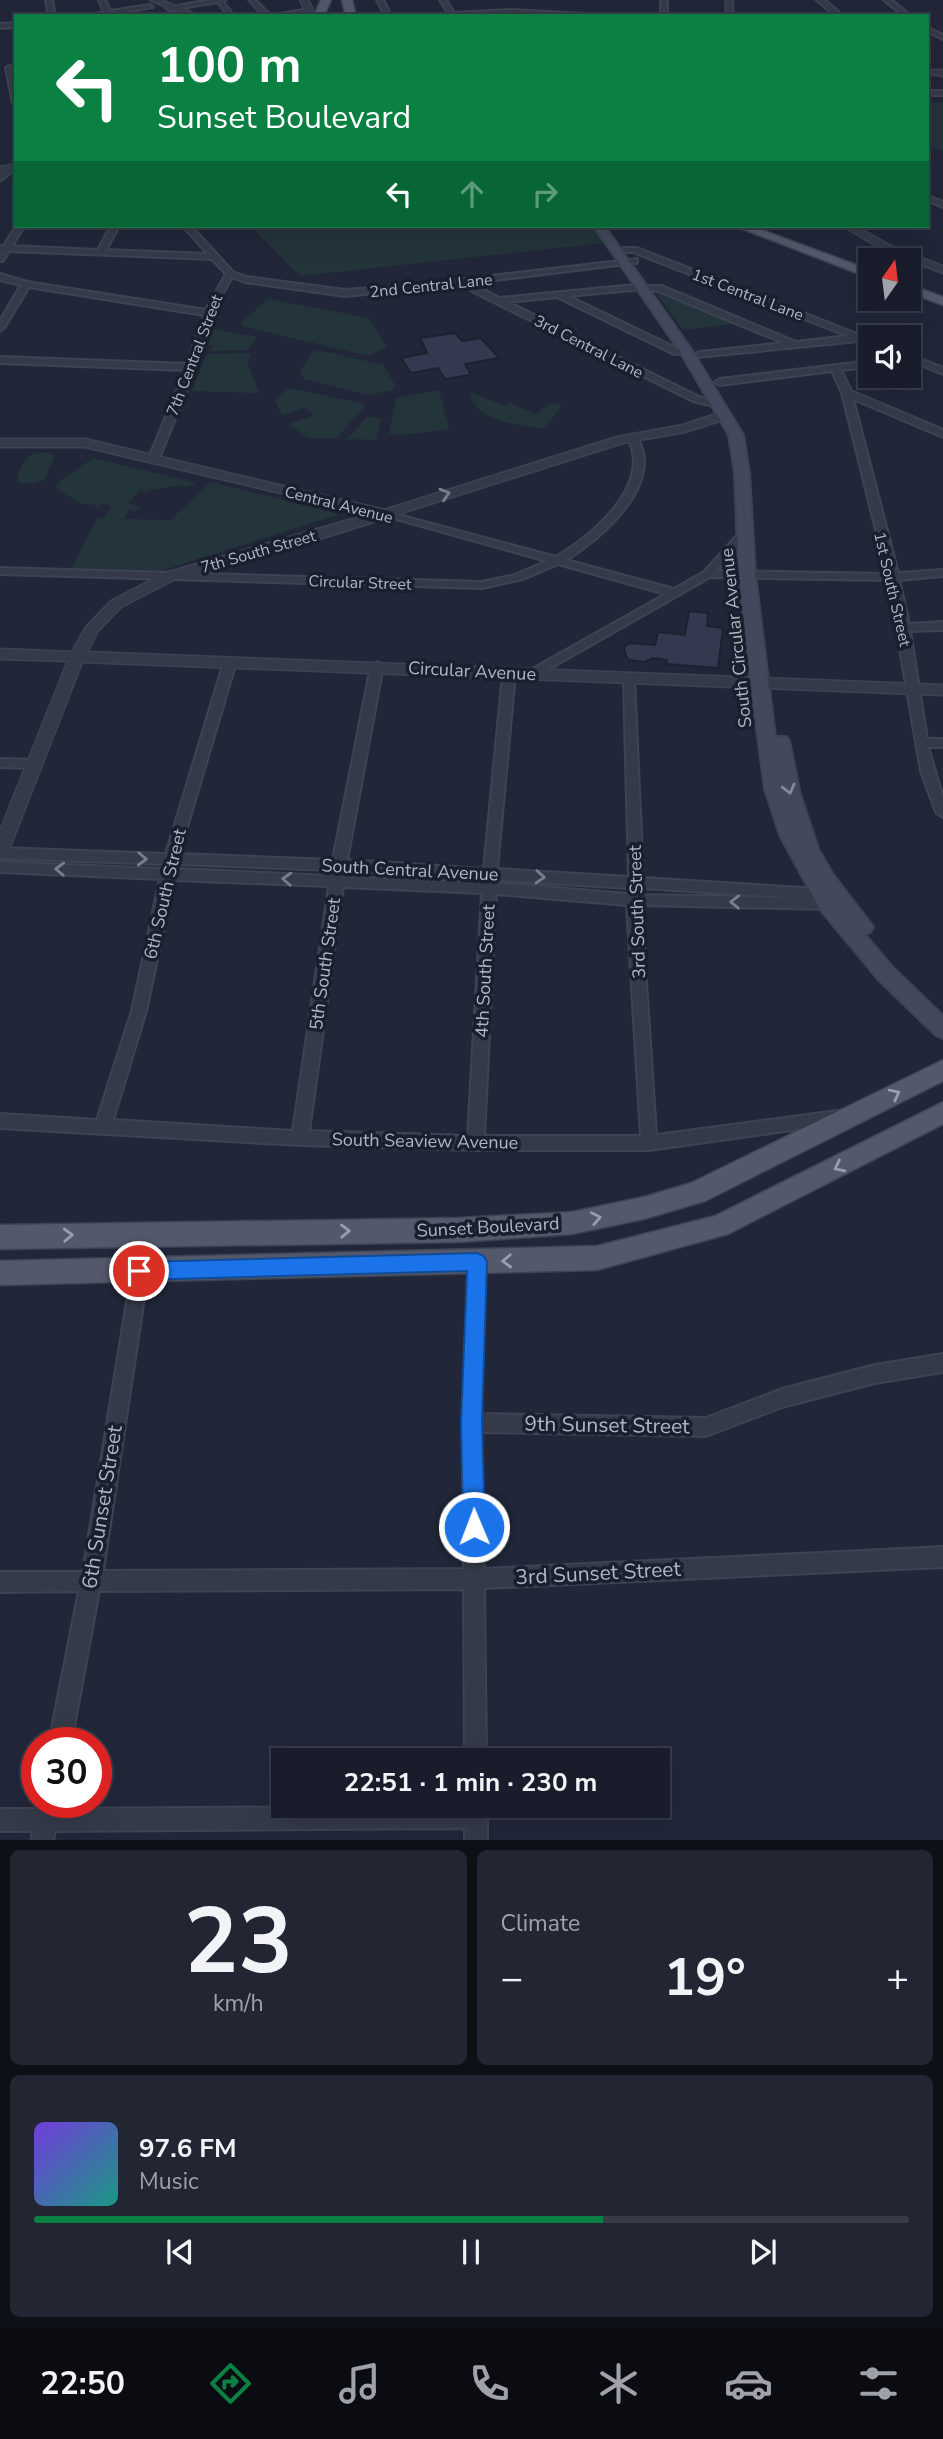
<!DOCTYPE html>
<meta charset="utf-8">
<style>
body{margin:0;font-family:"Nunito Sans",sans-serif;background:#222633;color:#f1f3f6;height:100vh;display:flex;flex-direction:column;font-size:26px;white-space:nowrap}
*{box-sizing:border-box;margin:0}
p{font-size:23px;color:#9fa2a9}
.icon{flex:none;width:38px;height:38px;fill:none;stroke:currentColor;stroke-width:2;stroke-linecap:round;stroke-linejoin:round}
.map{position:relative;height:1840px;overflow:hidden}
.panel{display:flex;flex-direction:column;gap:10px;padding:10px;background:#0e1018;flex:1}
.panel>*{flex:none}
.guide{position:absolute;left:14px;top:14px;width:915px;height:214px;border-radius:0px;box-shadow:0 7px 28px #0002,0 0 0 2px #373b47;background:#0b8043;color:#fff;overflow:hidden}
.needle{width:46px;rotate:14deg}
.fabs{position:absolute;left:858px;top:248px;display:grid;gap:14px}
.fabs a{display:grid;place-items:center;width:63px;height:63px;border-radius:0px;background:#191d2b;box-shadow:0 7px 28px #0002,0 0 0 2px #373b47;font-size:35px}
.speed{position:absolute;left:21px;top:1727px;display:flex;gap:14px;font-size:35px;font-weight:700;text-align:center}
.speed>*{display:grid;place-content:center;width:91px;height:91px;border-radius:50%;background:#191d2b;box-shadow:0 7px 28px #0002,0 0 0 2px #373b47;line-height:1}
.speed .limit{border:10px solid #d22;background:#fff;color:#111}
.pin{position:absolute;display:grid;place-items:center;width:60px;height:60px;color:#fff;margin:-30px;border:4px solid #fff;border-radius:50%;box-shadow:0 2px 7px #0007}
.me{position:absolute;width:77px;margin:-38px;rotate:359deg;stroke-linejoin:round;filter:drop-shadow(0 0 5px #0008)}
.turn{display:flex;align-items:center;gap:24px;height:147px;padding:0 28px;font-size:32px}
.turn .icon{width:91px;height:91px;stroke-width:2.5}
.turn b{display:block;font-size:49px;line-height:60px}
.lanes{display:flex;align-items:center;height:66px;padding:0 28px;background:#0003;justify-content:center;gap:35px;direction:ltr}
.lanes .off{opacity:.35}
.big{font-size:52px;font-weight:700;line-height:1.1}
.panel .tile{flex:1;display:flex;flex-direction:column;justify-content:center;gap:10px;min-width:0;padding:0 24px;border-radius:10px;background:#222633}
.panel .dial{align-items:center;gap:0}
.dial b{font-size:91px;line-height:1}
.song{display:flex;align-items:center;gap:21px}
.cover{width:84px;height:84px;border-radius:10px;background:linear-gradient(135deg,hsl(260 70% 55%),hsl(170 70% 35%))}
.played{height:7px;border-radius:4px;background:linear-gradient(90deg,#0b8043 65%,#373b47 65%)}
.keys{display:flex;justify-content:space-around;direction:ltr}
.heat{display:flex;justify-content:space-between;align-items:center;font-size:38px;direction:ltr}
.panel .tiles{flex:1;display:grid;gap:10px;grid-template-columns:1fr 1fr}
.tile:last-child{grid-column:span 2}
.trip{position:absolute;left:271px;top:1748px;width:399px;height:70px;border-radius:0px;background:#191d2b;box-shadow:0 7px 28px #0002,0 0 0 2px #373b47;font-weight:700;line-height:70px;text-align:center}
.tab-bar{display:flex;height:112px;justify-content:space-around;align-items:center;background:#0a0c11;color:#9fa2a9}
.tab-bar .icon{width:49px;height:49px}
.tab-bar .active{color:#0b8043}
.tab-bar b{font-size:32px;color:#f1f3f6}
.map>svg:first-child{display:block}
</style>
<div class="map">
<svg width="943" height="1841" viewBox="0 0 943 1841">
<rect width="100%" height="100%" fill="#212739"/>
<path fill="#23343a" d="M 943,102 L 943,151 L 928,146 L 928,103 Z
M 250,226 L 592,226 L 604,243 L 300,276 Z
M 653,289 L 740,323 L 683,330 Z
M 268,299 L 364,317 L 370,319 L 387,347 L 368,356 L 242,326 L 242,322 Z
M 214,329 L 257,337 L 248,350 L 209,351 L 214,345 L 207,345 Z
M 319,350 L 383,365 L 395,385 L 393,390 L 369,395 L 304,379 L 300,371 L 312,352 Z
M 252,353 L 247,362 L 259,393 L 192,391 L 207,354 Z
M 289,388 L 362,403 L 365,406 L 337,438 L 308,438 L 288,424 L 314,416 L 305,408 L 282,415 L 275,400 Z
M 439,390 L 449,429 L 397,436 L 389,433 L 396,398 Z
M 470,392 L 505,406 L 510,403 L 535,414 L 551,403 L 562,406 L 543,429 C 521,425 473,422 470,392 Z
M 367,417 L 381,418 L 376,440 L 347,439 Z
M 36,452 L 52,453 L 55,456 L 44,480 L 33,484 L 18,482 C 16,473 26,455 36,452 Z
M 93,458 L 197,483 L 186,487 L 181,485 L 151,490 L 147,493 L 140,490 L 128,503 L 141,508 L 136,511 L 129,510 L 123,519 L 170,520 L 211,482 L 340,514 L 158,572 L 71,568 L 97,518 L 103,518 L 112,506 L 102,503 L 95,512 L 97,505 L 81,504 L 55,487 L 59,482 Z"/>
<path fill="#333a50" stroke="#1c2130" stroke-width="2" d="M 455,333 L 462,341 L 481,338 L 499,358 L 465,364 L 471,375 L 445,379 L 438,368 L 411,373 L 401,358 L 427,353 L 420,338 Z
M 689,611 L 708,613 L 707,626 L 723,628 L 718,668 L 666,664 L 667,660 L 653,658 L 644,662 L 629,660 L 626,656 L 624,647 L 630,643 L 655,645 L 658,632 L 685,635 Z"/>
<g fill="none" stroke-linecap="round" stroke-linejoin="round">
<g stroke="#3e4353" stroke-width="4">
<path id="minor" d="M 46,0 L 52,0 L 55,16 L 49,16 Z
M 99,0 L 105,0 L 110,11 L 150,5 L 153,7 L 103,16 L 86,16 L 104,12 Z
M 210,0 L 225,0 L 223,2 L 234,16 L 228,16 L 218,2 L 169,10 L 166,8 Z
M 249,0 L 255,0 L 271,16 L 264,16 Z
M 377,0 L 383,0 L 391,16 L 385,16 Z
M 440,0 L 446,0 L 454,13 L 512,10 L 622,16 L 512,14 L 427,16 L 448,13 Z
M 661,0 L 667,0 L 667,16 L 661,16 Z
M 726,0 L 732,0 L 733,16 L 727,16 Z
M 884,0 L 891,0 L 911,16 L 904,16 Z
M 308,9 L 310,12 L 278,16 L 281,14 Z
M 16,23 L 16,27 L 0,28 L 0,24 Z
M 928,28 L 943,35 L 943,39 L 928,32 Z
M 9,66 L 12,68 L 16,85 L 16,105 L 13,103 L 6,68 Z
M 928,91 L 943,91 L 943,95 L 928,95 Z
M 9,166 L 16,168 L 0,181 L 0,175 Z
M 928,196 L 943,202 L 943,207 L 928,201 Z
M 16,226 L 24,226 L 12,246 L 98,250 L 111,226 L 119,226 L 106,250 L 208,254 L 183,226 L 191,226 L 233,272 L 246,277 L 345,290 L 413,285 L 637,259 L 637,263 L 634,263 L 471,283 L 499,298 L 645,284 L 645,288 L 642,289 L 568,296 L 678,349 L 689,349 L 689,353 L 674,354 L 557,297 L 508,302 L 699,397 L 723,404 L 718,407 L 693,401 L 460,285 L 345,296 L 245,282 L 232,277 L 215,307 L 196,367 L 159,458 L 150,460 L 149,458 L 185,370 L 0,363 L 0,357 L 187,364 L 204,315 L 29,287 L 4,328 L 0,331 L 0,321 L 21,285 L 0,280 L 0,274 L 27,282 L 206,310 L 226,274 L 212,259 L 9,251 L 3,261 L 0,261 L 0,246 L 4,246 Z
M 623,248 L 637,248 L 870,339 L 870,345 L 859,341 L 697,357 L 697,353 L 700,352 L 784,343 L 658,291 L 649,290 L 649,286 L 662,286 L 796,342 L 848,336 L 633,252 L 623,252 Z
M 908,354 L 943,368 L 943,374 L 908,360 Z
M 870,361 L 870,367 L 841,370 L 851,391 L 943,430 L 943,437 L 853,399 L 898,573 L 943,570 L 943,576 L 899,580 L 909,624 L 943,622 L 943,630 L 910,631 L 927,739 L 943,739 L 943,747 L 928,747 L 943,798 L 943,817 L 936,812 L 921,771 L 888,580 L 710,577 L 533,678 L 529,677 L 529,671 L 666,594 L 558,564 L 523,579 L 482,588 L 0,574 L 0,568 L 482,582 L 515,575 L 547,561 L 375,513 L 380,510 L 556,557 C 591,536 653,486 628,438 L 633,435 L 636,436 C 666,483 602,538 566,560 L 674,589 L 704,572 L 740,532 L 744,531 L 749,534 L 717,571 L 887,574 L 842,393 L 832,371 L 720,385 L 715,382 L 720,379 Z
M 230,658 L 236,662 L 179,854 L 333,860 L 371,666 L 377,662 L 383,666 L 347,860 L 484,869 L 503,674 L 509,670 L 515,674 L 497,869 L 629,877 L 624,681 L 630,677 L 634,678 L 643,878 L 820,889 L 827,894 L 822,899 L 832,900 L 834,904 L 832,908 L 827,909 L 641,905 L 656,1135 L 837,1111 L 843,1113 L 845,1118 L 843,1123 L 649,1150 L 476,1150 L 300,1145 L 0,1128 L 0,1114 L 97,1120 L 132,1011 L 160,879 L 0,872 L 0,862 L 162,869 L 163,864 L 0,858 L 0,848 L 166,854 L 224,662 ZM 177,864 L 332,870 L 331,876 L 176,869 ZM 345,870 L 483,879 L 483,883 L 344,877 ZM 174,880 L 329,886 L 293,1131 L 113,1120 L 146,1011 ZM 497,880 L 629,888 L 628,894 L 496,883 ZM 343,887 L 482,893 L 468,1136 L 309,1131 ZM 642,888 L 802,898 L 642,895 ZM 496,894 L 627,905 L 641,1136 L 484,1136 Z
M 0,759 L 35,760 L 41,764 L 35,768 L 0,767 Z
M 477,1254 L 483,1256 L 485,1262 L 481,1414 L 706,1418 L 782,1389 L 875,1365 L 943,1354 L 943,1372 L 875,1383 L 782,1407 L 706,1436 L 481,1432 L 484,1569 L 943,1547 L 943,1567 L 484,1588 L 486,1760 L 465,1760 L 464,1589 L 99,1591 L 71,1743 L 49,1743 L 79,1591 L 0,1592 L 0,1572 L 83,1572 L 133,1265 L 139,1263 L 145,1265 L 148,1271 L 103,1571 L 464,1569 L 463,1423 L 469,1262 L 471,1256 Z
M 38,1802 L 60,1802 L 59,1809 L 487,1806 L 487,1841 L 465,1841 L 465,1828 L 55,1831 L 53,1841 L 31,1841 L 33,1831 L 0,1831 L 0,1809 L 37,1809 Z"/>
</g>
<g stroke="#3e4353" stroke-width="3">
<path id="tertiary" d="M 150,0 L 161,0 L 200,16 L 188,16 Z
M 300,0 L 308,0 L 316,16 L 308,16 Z
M 816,0 L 825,0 L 844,16 L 835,16 Z
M 928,70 L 943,70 L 943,76 L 928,74 Z
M 16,164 L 16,170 L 0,173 L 0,167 Z
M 843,226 L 855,226 L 893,247 L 943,266 L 943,273 L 885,251 Z
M 725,411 L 731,415 L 729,418 L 685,432 L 623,443 L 326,537 L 175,579 L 121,607 L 97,632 L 87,652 L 943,685 L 943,695 L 82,662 L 8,852 L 0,858 L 0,831 L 68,661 L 0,659 L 0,649 L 72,652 L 86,627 L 111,601 L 165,573 L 370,514 L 85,447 L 0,447 L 0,439 L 85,439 L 384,510 L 617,437 L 683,425 Z"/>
</g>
<g stroke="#3e4353" stroke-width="4">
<path id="secondary" d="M 594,226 L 604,226 L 692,351 L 743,435 L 749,473 L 755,575 L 775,737 L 786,737 L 789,741 L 800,795 L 818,849 L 833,875 L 873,927 L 870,932 L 864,934 L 893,968 L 943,1016 L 943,1038 L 936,1035 L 879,980 L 820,909 L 780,835 L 765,789 L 751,684 L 739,575 L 735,473 L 729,435 L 680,351 Z"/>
</g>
<g stroke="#3e4353" stroke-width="3">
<path id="primary" d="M 321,0 L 331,0 L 324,16 L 314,16 Z
M 342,0 L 352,0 L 356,16 L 346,16 Z
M 735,226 L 751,226 L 870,270 L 870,278 Z
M 908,284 L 943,297 L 943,305 L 908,292 Z
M 943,1060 L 943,1081 L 705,1201 L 644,1219 L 572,1234 L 459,1242 L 0,1249 L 0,1225 L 459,1218 L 572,1212 L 644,1197 L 691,1183 Z
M 943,1102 L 943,1124 L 728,1234 L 597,1270 L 0,1285 L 0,1261 L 597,1246 L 715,1216 Z"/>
</g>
<use href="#minor" fill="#353a49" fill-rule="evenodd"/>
<use href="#tertiary" fill="#353a49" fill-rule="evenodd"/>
<use href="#secondary" fill="#43485c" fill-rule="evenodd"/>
<use href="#primary" fill="#53586a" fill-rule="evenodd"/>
</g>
<defs><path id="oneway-chevron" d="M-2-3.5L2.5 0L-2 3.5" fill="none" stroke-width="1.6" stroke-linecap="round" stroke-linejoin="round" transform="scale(1.75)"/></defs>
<g stroke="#797d8e">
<use href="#oneway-chevron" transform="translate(445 494) rotate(-17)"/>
<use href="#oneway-chevron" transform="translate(142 859) rotate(2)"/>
<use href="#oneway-chevron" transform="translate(60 869) rotate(-178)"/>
<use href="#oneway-chevron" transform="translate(540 877) rotate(4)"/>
<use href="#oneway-chevron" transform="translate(287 879) rotate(-177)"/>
<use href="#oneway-chevron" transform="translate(735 902) rotate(-179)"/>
</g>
<use stroke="#84899c" href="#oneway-chevron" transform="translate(789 789) rotate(76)"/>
<g stroke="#999daf">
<use href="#oneway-chevron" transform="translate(895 1094) rotate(-27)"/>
<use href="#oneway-chevron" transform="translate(839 1167) rotate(154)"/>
<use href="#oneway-chevron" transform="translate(596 1218) rotate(-11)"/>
<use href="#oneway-chevron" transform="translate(345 1231) rotate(-1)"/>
<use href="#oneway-chevron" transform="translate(68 1235) rotate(-2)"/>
<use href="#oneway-chevron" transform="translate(507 1261) rotate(178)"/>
</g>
<path fill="#1a73e8" stroke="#114b97" stroke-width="2" d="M 477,1253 L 484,1256 L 487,1262 L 482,1423 L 485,1527 L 481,1534 L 474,1538 L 466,1534 L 463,1527 L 461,1423 L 467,1271 L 139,1280 L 132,1278 L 129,1271 L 132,1265 L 139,1262 Z"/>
<g text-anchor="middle" stroke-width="7" stroke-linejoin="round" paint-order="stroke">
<g font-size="16" fill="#b0b4c6" stroke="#1a1f2e">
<text transform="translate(431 285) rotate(-6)" y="6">2nd Central Lane</text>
<text transform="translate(748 294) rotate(21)" y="6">1st Central Lane</text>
<text transform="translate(589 346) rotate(27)" y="6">3rd Central Lane</text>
<text transform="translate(194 355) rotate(-69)" y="6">7th Central Street</text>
<text transform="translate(339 504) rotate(14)" y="6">Central Avenue</text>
<text transform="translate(258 551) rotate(-16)" y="6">7th South Street</text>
<text transform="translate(360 582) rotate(2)" y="6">Circular Street</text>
<text transform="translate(893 589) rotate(77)" y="6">1st South Street</text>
</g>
<g font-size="18" fill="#b0b4c6" stroke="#1a1f2e">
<text transform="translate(736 638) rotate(-96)" y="6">South Circular Avenue</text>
<text transform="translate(472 671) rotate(3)" y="6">Circular Avenue</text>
<text transform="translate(410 870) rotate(3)" y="6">South Central Avenue</text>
<text transform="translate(165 894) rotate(-77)" y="6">6th South Street</text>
<text transform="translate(637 912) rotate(-92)" y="6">3rd South Street</text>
<text transform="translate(325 964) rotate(-82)" y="6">5th South Street</text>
<text transform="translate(485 971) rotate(-87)" y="6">4th South Street</text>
<text transform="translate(425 1141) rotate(1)" y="6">South Seaview Avenue</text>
<text transform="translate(488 1227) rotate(-3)" y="6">Sunset Boulevard</text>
</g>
<g font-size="21" fill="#b0b4c6" stroke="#1a1f2e">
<text transform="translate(607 1425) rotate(1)" y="7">9th Sunset Street</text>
<text transform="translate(102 1507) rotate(-81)" y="7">6th Sunset Street</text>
<text transform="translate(598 1573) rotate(-3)" y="7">3rd Sunset Street</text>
</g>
</g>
</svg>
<div class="fabs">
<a><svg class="needle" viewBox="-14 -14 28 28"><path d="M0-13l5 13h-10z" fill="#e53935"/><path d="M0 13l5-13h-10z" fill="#9fa2a9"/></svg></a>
<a><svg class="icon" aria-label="sound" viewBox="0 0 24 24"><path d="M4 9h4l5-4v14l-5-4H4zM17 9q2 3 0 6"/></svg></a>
</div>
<div class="speed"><div class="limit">30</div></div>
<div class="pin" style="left:139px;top:1271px;background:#d93025"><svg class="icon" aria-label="arrive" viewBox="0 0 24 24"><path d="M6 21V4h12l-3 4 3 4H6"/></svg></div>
<svg class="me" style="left:474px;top:1527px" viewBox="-20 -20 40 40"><circle r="17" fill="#1a73e8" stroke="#fff" stroke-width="3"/><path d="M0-11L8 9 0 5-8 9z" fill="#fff"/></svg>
<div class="trip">22:51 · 1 min · 230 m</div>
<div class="guide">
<div class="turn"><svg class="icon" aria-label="left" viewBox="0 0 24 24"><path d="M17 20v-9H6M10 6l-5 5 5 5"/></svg><div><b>100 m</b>Sunset Boulevard</div></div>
<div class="lanes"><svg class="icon" aria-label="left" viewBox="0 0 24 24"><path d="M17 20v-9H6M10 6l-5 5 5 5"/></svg><svg class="icon off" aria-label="ahead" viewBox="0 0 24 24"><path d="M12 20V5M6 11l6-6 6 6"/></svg><svg class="icon off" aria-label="right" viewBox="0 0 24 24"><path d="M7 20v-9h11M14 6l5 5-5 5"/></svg></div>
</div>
</div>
<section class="panel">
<div class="tiles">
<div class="tile dial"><b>23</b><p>km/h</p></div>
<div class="tile"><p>Climate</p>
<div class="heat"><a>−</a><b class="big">19°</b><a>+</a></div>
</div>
<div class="tile">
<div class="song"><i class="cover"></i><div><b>97.6 FM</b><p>Music</p></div></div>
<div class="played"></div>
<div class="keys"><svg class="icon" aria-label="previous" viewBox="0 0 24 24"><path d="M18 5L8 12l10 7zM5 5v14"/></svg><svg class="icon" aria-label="pause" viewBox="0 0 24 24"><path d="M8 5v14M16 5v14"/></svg><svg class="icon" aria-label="next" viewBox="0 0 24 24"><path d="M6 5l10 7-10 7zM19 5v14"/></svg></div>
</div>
</div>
</section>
<nav class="tab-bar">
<b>22:50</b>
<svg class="icon active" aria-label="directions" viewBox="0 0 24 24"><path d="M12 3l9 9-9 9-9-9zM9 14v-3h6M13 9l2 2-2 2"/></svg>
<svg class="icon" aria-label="music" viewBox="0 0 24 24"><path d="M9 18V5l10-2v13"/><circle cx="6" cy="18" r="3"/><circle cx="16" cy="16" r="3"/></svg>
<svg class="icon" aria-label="phone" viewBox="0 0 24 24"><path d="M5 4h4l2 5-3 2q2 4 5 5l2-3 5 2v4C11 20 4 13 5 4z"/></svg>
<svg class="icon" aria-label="climate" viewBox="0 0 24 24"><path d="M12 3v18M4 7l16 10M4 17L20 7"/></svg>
<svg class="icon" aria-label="car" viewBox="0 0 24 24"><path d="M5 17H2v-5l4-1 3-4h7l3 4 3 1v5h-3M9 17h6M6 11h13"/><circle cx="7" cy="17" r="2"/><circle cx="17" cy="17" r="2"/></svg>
<svg class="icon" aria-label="filters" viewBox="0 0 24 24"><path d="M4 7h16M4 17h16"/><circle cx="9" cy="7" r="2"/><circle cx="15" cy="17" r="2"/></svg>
</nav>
